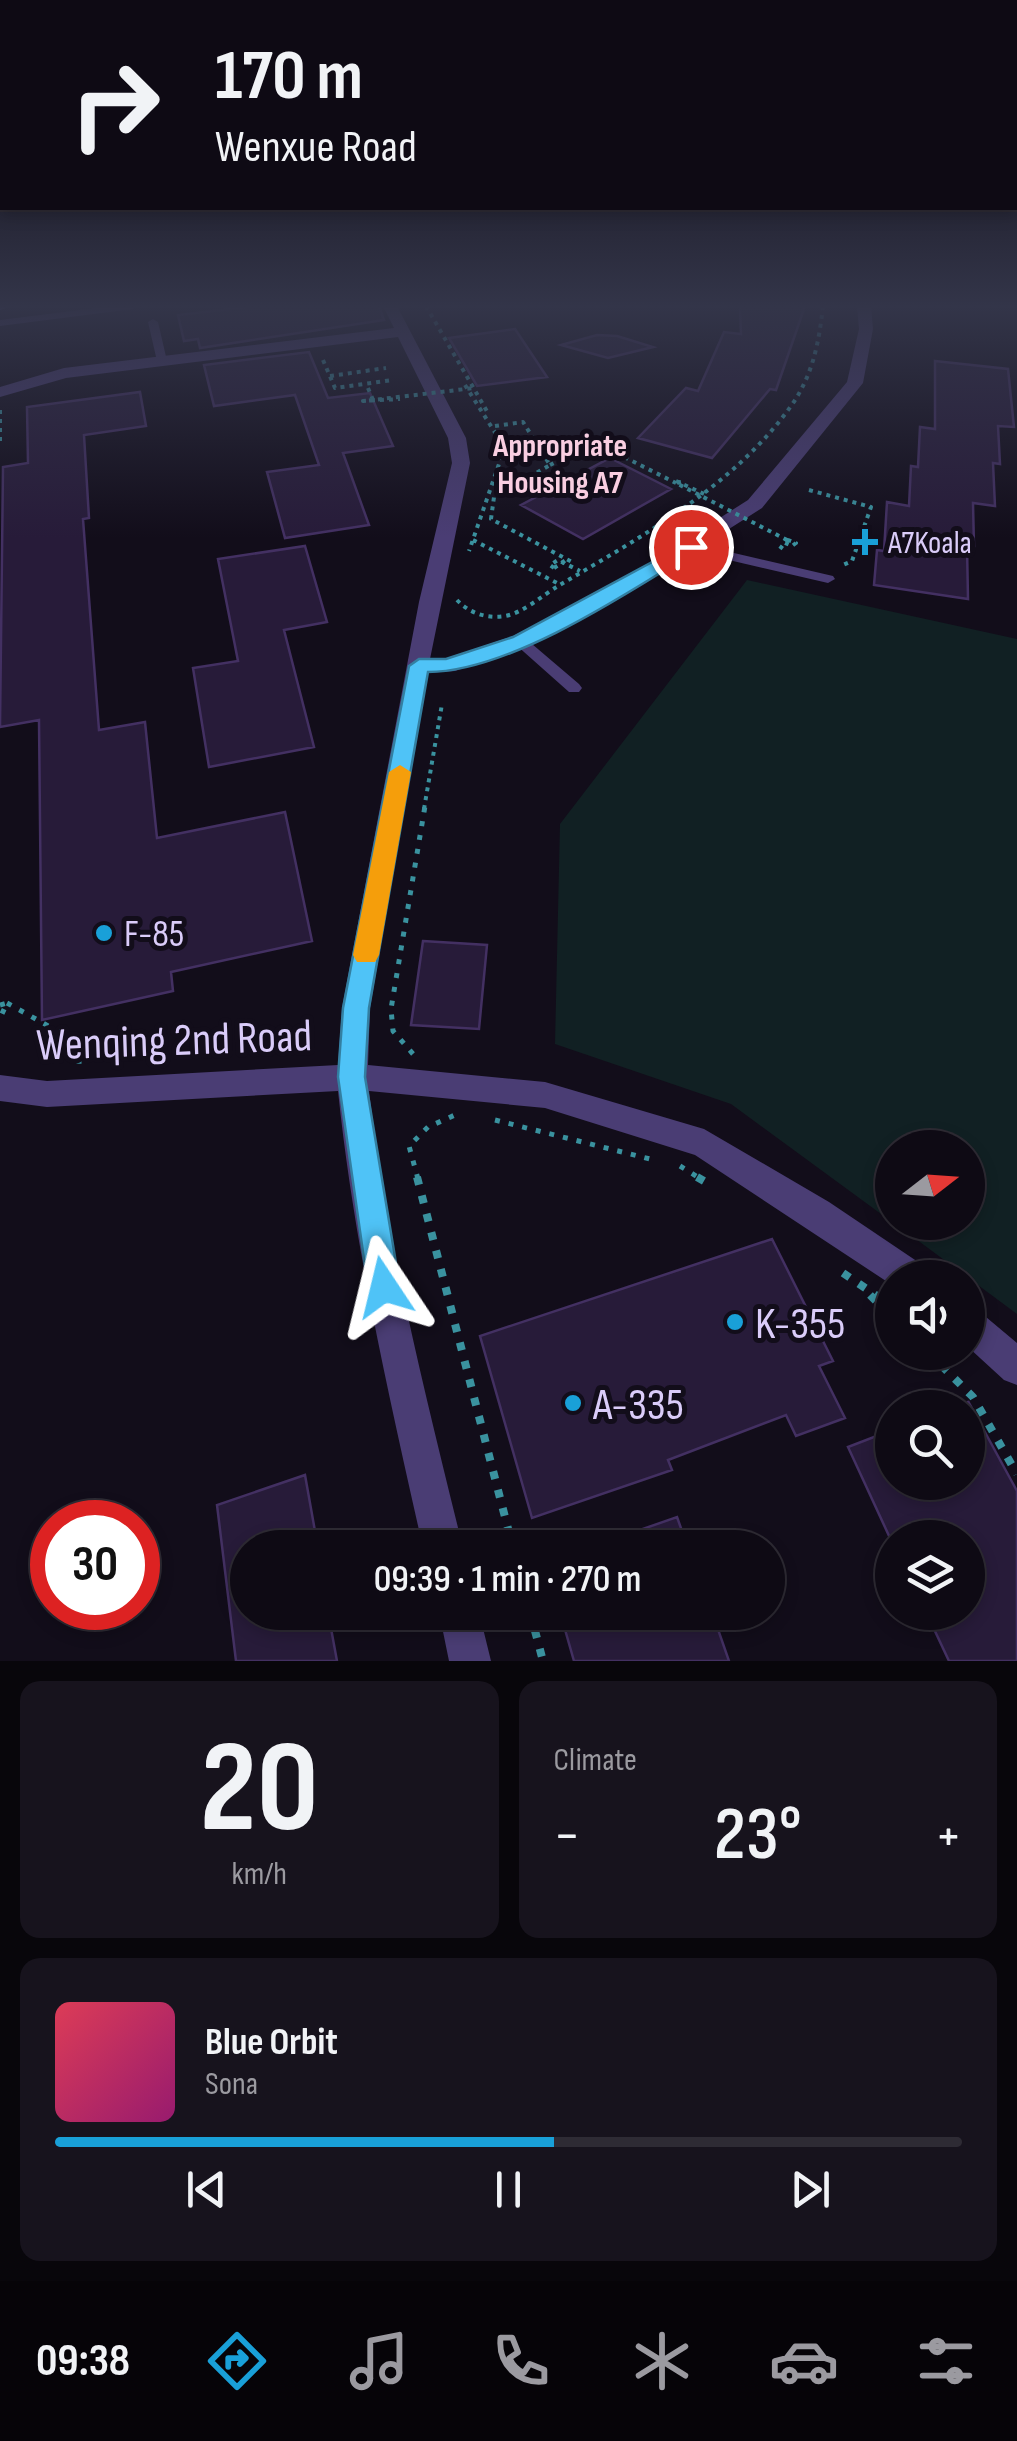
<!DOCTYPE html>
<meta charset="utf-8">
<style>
body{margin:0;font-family:"Sofia Sans Condensed",sans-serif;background:#17131d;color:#f1f3f6;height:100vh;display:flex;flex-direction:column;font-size:38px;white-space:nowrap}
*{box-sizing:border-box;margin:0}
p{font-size:32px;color:#9b9aa0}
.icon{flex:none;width:55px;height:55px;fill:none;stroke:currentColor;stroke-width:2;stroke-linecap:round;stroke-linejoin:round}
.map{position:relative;height:1661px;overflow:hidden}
.side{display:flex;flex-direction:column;gap:20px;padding:20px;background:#08060b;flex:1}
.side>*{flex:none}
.guide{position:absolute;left:0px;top:0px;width:1018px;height:210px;box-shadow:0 5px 15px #0003,0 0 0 2px #2e2b34;background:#0e0a14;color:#f1f3f6;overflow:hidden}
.needle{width:65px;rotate:73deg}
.controls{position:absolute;left:875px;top:1130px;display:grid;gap:20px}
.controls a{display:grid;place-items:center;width:110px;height:110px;border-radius:50%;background:#0e0a14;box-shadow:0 5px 15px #0003,0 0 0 2px #2e2b34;font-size:50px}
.speed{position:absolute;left:30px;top:1500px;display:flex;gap:20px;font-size:50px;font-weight:700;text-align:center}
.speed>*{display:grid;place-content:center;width:130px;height:130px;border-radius:50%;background:#0e0a14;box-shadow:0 5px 15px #0003,0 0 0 2px #2e2b34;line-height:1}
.speed .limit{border:15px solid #d22;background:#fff;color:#111}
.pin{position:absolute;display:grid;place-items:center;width:85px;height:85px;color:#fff;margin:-42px;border:5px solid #fff;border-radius:50%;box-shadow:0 2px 10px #0007}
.me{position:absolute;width:110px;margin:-55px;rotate:350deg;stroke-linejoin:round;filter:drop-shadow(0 0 8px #0008)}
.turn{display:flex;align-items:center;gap:35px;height:210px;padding:0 50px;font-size:45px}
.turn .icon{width:130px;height:130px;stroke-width:2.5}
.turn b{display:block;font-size:70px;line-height:85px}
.big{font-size:75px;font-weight:600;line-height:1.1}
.side .card{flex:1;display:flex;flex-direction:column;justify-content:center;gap:15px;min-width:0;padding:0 35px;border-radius:20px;background:#17131d}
.side .dial{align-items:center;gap:0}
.dial b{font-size:130px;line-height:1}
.song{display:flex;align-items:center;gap:30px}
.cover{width:120px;height:120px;border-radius:15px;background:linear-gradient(135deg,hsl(350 70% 55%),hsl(320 70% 35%))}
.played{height:10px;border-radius:5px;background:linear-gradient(90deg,#19a0d8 55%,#2e2b34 55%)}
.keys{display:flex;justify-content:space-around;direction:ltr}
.heat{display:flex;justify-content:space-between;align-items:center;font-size:55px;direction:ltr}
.side .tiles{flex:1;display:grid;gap:20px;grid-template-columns:1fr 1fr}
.card:last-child{grid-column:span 2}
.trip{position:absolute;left:230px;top:1530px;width:555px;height:100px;border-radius:50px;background:#0e0a14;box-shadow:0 5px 15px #0003,0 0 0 2px #2e2b34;font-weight:600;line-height:100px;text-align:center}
.menu{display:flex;height:160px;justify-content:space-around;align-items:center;background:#060408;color:#9b9aa0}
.menu .icon{width:70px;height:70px}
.menu .current{color:#19a0d8}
.menu b{font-size:45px;color:#f1f3f6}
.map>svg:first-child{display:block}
</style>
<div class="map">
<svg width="1017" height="1661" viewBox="0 0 1017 1661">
<rect width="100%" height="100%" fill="#120d1a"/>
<path fill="#112023" d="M 747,580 L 1017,639 L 1017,1314 L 893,1222 L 968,1222 L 968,1148 L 892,1148 L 892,1222 L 731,1104 L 555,1044 L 560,824 Z"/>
<path fill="#271b39" stroke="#433062" stroke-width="2.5" d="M 256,306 L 379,306 L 384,320 L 200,348 L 198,339 L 184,341 L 178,315 Z
M 740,306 L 805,306 L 776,390 L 770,389 L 712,458 L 638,438 L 686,388 L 698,391 L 724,332 L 741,334 Z
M 515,329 L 547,377 L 477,386 L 449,338 Z
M 597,335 L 617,336 L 653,347 L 608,358 L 561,345 Z
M 309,352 L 328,398 L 370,393 L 393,446 L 343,453 L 369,525 L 285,538 L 267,472 L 319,465 L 295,395 L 214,406 L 204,365 Z
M 935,361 L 1008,369 L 1014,427 L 998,426 L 1000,464 L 993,463 L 995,506 L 973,503 L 974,546 L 967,546 L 968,599 L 874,585 L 877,550 L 884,551 L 887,502 L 909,506 L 911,466 L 918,467 L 920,427 L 935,429 Z
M 140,392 L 146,426 L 84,435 L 89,518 L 83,519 L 99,730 L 145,722 L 157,838 L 285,812 L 312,941 L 171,972 L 173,991 L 42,1020 L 39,720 L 0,727 L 3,467 L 28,463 L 27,407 Z
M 610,458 L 671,489 L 583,539 L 521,505 Z
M 305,546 L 327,622 L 284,630 L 314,747 L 209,767 L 193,668 L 238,661 L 218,559 Z
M 423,941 L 487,945 L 479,1029 L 411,1025 Z
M 772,1239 L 833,1361 L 819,1366 L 845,1418 L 796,1436 L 786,1415 L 668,1460 L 672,1470 L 532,1518 L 480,1336 Z
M 968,1401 L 1017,1491 L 1017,1661 L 949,1661 L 926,1612 L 968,1612 L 968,1538 L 890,1538 L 848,1447 L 892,1430 L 892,1482 L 968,1482 Z
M 305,1475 L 318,1548 L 248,1548 L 248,1612 L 328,1612 L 337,1661 L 236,1661 L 217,1505 Z
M 677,1517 L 688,1548 L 600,1548 L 600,1544 Z
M 560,1612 L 712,1612 L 729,1661 L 574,1661 Z"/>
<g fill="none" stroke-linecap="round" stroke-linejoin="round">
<path stroke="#3a929f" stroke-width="4" stroke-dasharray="4 5" stroke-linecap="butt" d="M 426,306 L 488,413
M 323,360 L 335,388 L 392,380
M 330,376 L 386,368
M 465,385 L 501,442 L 499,464 L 469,551
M 373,400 L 363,401 L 400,399
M 0,410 L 0,445
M 495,426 L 523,422 L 550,465 L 494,497 L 491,519 L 572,562
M 550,465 L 586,447 L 606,448 L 676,483
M 676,481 L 704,494
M 809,490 L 871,507 L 852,561 L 843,565
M 473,540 L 559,584
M 780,549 L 786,541 L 791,542 L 788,540 L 796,543 L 792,546 L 785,543
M 554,568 L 550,565 L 558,560 L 580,571
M 457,600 C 469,613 487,619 505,616 C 523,613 543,595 558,586 C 641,537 734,486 791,406 C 813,375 819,342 823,306
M 424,809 L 442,704"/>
<path stroke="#3a929f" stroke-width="5" stroke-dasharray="5 9" stroke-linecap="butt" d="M 7,1003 L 79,1043 L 79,1067
M 0,1005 L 7,1003 L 0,1018
M 413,1054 L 393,1031 L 391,1009 L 425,806
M 495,1120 L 654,1160
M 680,1166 L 701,1179
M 418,1179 L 409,1146 L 428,1127 L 455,1115"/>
<path stroke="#3a929f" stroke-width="8" stroke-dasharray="8 11" stroke-linecap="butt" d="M 417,1177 L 513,1548
M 697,1177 L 704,1181
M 843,1273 L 892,1306
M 870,1295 L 892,1317
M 928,1352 L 973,1397 L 1017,1474
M 530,1612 L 543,1661"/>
<path fill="#4a3d74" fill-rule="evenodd" d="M 112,306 L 138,306 L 133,309 L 0,326 L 0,320 Z
M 153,319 L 158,322 L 167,361 L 162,364 L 157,361 L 148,322 Z
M 691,543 L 833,576 L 835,579 L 828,583 L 686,550 L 684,547 Z
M 520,636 L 525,638 L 579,684 L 582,688 L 579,692 L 569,692 L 515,644 L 515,638 Z"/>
<path fill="#4a3d74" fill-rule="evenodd" d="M 383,306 L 397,306 L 466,438 L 470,463 L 430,659 L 445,659 L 513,636 L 616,584 L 748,500 L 847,382 L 859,329 L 857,306 L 871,306 L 873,329 L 863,383 L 762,508 L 630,592 L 527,646 L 455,671 L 427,673 L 370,1008 L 368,1065 L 545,1082 L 704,1129 L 829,1202 L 924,1266 L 929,1278 L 892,1278 L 892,1285 L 695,1155 L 545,1108 L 369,1091 C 387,1245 426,1397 463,1548 L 423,1548 C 389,1396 354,1245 338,1091 L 47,1107 L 0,1101 L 0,1075 L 47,1081 L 338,1065 L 342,1008 L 419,602 L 452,463 L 448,438 L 398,337 L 66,378 L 0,397 L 0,387 L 64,368 L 394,328 Z
M 968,1307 L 980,1312 L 1017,1343 L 1017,1385 L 1004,1380 L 968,1347 Z
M 439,1612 L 479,1612 L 491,1661 L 449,1661 Z"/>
<path fill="#896eee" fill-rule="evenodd" d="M 0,306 L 11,306 L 0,310 Z"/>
<path stroke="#3a929f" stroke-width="4" stroke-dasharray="4 5" stroke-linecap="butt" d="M 368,388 L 373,400 L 474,388
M 681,482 L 676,483 L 791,542
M 554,568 L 566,560"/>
</g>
<linearGradient id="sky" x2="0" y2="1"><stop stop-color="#0a070e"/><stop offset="0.57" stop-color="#333549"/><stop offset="1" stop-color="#333549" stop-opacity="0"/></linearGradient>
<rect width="1017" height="538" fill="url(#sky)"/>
<path fill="#4fc3f7" stroke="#337fa1" stroke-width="2.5" d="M 691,541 L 697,543 L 697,550 C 628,593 509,672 428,672 L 369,1008 L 365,1077 L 400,1287 L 395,1298 L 384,1302 L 373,1298 L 368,1287 L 338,1077 L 343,1008 L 409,666 L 419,659 L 446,659 L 513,637 Z"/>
<path fill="#f59e0b" d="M 400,765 L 411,772 L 379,955 L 375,962 L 357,962 L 353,955 L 389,772 Z"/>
<g fill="#19a0d8" stroke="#120d1a" stroke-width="4">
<path d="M860 527h10v10h10v10h-10v10h-10v-10h-10v-10h10z"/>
<circle cx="104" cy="933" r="10"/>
<circle cx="735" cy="1322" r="10"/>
<circle cx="573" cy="1403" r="10"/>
</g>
<g text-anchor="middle" stroke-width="10" stroke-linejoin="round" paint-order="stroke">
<g font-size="32" font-weight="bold" fill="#f9cee1" stroke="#120d1a">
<text x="560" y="456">Appropriate<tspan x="560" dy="37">Housing A7</tspan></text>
</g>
<g font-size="32" fill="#daccf9" stroke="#120d1a" text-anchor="start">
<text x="888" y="553">A7Koala</text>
</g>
<g font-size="38" fill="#daccf9" stroke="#120d1a" text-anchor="start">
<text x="124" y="946">F-85</text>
</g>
<g font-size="45" fill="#daccf9" stroke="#120d1a">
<text transform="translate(174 1039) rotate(-2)" y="16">Wenqing 2nd Road</text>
</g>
<g font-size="45" fill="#daccf9" stroke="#120d1a" text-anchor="start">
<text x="755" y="1338">K-355</text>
<text x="593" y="1419">A-335</text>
</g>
</g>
</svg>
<div class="controls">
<a><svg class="needle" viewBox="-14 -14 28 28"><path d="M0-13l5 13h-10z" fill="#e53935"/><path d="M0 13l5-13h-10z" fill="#9b9aa0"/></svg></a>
<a><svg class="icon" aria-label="sound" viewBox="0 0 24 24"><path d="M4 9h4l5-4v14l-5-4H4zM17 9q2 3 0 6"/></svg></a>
<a><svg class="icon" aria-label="search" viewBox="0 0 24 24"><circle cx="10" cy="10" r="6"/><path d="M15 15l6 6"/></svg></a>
<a><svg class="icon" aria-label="layers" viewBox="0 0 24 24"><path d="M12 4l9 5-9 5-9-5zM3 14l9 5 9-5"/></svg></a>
</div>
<div class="speed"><div class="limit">30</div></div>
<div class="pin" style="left:691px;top:547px;background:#d93025"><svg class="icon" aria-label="arrive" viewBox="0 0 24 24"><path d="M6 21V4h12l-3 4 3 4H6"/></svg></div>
<svg class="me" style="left:384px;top:1287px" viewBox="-20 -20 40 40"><path d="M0-17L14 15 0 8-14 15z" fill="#4fc3f7" stroke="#fff" stroke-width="4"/></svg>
<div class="trip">09:39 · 1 min · 270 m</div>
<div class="guide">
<div class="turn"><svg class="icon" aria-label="right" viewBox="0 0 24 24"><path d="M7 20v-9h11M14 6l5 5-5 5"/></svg><div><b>170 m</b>Wenxue Road</div></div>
</div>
</div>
<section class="side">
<div class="tiles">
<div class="card dial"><b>20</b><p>km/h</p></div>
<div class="card"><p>Climate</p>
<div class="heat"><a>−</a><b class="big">23°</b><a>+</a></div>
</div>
<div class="card">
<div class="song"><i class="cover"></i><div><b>Blue Orbit</b><p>Sona</p></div></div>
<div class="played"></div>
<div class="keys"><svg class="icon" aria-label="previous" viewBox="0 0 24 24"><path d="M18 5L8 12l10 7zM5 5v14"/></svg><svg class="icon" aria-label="pause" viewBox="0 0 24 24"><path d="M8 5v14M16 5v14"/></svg><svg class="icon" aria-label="next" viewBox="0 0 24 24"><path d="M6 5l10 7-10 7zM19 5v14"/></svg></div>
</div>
</div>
</section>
<nav class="menu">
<b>09:38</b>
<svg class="icon current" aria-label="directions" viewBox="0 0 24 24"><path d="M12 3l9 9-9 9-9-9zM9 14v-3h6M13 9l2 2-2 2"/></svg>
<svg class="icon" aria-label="music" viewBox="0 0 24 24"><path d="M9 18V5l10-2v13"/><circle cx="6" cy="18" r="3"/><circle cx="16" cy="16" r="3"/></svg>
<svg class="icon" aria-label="phone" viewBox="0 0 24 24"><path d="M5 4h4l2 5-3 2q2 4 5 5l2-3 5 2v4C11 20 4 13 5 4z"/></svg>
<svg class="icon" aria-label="climate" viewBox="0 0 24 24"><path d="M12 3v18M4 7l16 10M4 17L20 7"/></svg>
<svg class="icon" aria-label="car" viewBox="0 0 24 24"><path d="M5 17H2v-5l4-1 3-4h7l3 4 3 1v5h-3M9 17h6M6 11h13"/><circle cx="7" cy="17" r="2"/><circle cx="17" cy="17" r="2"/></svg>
<svg class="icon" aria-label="filters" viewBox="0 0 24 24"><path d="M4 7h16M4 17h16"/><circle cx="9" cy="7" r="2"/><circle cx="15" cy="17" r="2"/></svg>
</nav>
